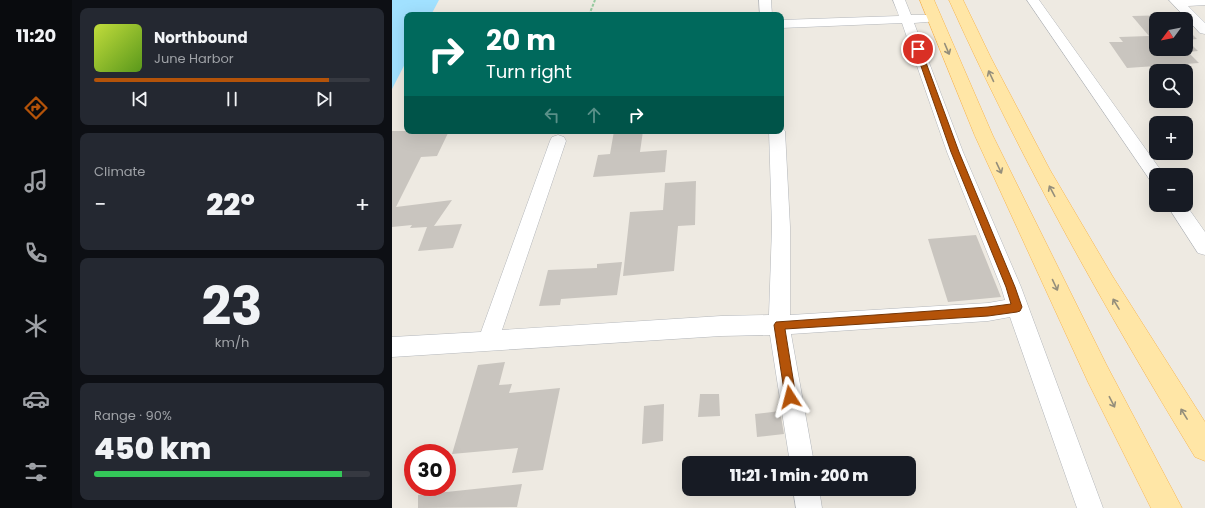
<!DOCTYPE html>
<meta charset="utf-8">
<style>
body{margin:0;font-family:Poppins,sans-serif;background:#242831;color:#f1f3f6;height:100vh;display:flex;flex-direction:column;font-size:15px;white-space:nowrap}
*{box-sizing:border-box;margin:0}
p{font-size:13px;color:#9ea1a6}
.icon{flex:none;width:22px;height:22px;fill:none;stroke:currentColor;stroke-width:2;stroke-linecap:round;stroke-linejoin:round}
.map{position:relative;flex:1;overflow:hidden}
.panel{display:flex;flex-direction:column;gap:8px;padding:8px;background:#0d0f14;width:320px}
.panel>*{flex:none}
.hud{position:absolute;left:12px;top:12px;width:380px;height:122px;border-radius:8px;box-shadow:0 4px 16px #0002;background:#00695c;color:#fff;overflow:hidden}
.needle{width:26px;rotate:238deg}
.controls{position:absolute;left:757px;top:12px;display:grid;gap:8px}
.controls a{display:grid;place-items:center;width:44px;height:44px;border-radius:8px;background:#171b24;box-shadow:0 4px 16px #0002;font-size:20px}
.speed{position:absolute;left:12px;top:444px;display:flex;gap:8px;font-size:20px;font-weight:700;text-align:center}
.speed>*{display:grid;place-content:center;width:52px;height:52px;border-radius:50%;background:#171b24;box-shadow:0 4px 16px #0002;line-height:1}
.speed .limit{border:6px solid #d22;background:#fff;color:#111}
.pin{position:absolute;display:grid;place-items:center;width:34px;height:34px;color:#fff;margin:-17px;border:2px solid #fff;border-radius:50%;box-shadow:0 1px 4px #0007}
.me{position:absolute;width:44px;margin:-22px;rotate:351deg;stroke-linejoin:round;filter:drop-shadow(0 0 3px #0008)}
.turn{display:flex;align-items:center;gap:14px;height:84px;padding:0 16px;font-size:18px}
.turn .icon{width:52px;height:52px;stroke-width:2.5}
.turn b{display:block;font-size:28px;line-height:34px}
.lanes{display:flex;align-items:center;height:38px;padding:0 16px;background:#0003;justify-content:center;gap:20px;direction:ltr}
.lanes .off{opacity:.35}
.big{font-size:30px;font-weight:800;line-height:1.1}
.panel .widget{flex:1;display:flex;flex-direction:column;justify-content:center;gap:6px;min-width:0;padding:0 14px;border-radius:8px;background:#242831}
.panel .dial{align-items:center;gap:0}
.dial b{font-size:52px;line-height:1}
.song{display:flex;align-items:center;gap:12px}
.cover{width:48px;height:48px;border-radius:6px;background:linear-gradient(135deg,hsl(70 70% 55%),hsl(90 70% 35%))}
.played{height:4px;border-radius:2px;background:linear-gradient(90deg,#b45309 85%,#363941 85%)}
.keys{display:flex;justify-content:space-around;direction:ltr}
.heat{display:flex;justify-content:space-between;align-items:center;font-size:22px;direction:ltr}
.charge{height:6px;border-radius:3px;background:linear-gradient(90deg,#34c759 90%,#363941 0)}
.trip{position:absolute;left:290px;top:456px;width:234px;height:40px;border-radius:8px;background:#171b24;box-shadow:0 4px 16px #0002;font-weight:800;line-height:40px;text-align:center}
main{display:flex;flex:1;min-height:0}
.tab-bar{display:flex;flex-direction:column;width:72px;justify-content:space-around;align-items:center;background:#090b0e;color:#9ea1a6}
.tab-bar .icon{width:28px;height:28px}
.tab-bar .current{color:#b45309}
.tab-bar b{font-size:18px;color:#f1f3f6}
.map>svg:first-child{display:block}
</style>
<main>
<nav class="tab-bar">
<b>11:20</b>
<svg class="icon current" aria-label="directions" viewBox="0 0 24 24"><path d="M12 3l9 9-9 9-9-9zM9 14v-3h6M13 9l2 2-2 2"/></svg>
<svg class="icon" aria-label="music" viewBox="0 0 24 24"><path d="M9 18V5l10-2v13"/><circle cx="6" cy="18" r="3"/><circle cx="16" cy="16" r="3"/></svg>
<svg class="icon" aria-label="phone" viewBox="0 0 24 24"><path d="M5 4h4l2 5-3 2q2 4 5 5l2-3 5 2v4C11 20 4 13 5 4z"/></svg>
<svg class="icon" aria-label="climate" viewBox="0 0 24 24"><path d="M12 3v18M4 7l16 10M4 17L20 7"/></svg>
<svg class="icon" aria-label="car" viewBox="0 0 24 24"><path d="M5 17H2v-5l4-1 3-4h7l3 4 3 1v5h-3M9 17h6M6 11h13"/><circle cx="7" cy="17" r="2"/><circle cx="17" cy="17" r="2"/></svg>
<svg class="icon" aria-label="filters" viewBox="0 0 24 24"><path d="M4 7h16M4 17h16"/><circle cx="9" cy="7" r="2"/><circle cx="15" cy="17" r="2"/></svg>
</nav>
<section class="panel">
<div class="widget">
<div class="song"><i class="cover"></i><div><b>Northbound</b><p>June Harbor</p></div></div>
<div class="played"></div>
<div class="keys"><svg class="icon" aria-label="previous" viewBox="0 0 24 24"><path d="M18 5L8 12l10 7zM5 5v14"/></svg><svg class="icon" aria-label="pause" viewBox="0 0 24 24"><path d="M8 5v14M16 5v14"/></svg><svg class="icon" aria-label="next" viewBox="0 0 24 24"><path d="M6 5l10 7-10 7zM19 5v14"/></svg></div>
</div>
<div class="widget"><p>Climate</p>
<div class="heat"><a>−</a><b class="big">22°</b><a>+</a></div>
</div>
<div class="widget dial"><b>23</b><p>km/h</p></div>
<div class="widget"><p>Range · 90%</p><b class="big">450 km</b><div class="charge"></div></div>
</section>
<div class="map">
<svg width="813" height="508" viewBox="0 0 813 508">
<rect width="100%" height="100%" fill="#eeeae2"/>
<path fill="#a1e1ff" d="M 0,0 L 47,0 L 39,15 L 15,15 L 15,60 L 0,89 Z"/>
<path fill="#c9c5bf" d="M 781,15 L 785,19 L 764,19 L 764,49 L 794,49 L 794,28 L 805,39 L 795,40 L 806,51 L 796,52 L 807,63 L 735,68 L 717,42 L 731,42 L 727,37 L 757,36 L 740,16 Z
M 0,131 L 57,131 L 45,156 L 29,157 L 4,207 L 60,200 L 42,226 L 70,224 L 61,248 L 26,251 L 35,227 L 18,228 L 20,225 L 0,227 Z
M 222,131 L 251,131 L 248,152 L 275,150 L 273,172 L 201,177 L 206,155 L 218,154 Z
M 304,181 L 303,225 L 286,226 L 282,271 L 231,276 L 238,212 L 271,210 L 273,183 Z
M 584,235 L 609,297 L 556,302 L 536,239 Z
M 230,262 L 225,295 L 169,299 L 168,305 L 147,306 L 156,270 L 205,268 L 205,264 Z
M 113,362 L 107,385 L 120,384 L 117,393 L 168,388 L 151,470 L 120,473 L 126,448 L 60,454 L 86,365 Z
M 308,394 L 327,394 L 328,416 L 306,417 Z
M 272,404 L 271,441 L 250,444 L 252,406 Z
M 388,411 L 392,434 L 365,437 L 363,414 Z
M 130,484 L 125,507 L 26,508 L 26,495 Z"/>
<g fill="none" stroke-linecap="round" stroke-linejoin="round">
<g stroke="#b3b6ba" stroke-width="1">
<path id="minor" d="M 367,0 L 379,0 L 380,15 L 368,15 Z
M 501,0 L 513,0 L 519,15 L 546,15 L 548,18 L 546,21 L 522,23 L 571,152 L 629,287 L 711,508 L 685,508 L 618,317 L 596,321 L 399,334 L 422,463 L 398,463 L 378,335 L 329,336 L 0,357 L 0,337 L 89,332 L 158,141 L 160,137 L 166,135 L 172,137 L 174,141 L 110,330 L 329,316 L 377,315 L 380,227 L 377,131 L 389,131 L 389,127 L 393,131 L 398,227 L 398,315 L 596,303 L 613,300 L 609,287 L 555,152 L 510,23 L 389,28 L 389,20 L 507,16 Z
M 635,0 L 647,0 L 770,172 L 772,175 L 764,175 L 764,182 L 758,180 Z
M 777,0 L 813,0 L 813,5 L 796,6 L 813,23 L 813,34 L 808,33 Z
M 775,205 L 794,205 L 813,232 L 813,255 L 806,253 Z
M 401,489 L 427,489 L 430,508 L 404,508 Z"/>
</g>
<g stroke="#f8b650" stroke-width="1">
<path id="primary" d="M 528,0 L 542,0 L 601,136 L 714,364 L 790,508 L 759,508 L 696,382 L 583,136 Z
M 557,0 L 571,0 L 599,58 L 658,170 L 721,277 L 813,422 L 813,461 L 803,457 C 713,309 628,158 557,0 Z"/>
</g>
<path stroke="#97cba0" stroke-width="2" stroke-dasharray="3 1.5" stroke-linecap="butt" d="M 197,15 L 203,0"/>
<use href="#minor" fill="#fff" fill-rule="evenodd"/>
<use href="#primary" fill="#ffe6a6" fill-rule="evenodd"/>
</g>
<defs><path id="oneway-shaft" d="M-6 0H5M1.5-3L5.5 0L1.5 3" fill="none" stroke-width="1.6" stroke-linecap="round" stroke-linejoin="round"/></defs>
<g stroke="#948e7b">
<use href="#oneway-shaft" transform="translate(555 49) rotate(67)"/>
<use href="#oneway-shaft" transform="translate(599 76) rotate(-115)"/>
<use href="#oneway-shaft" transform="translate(607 168) rotate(65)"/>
<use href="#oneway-shaft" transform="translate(660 191) rotate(-118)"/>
<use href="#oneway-shaft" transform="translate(663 285) rotate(65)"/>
<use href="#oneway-shaft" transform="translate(724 304) rotate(-121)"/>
<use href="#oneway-shaft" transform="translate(720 402) rotate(63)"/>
<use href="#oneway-shaft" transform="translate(792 414) rotate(-122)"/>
</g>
<path fill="#b45309" stroke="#753606" d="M 526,47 L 529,49 L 567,152 L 623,287 L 630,307 L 628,311 L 625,312 L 596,316 L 393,329 L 404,397 L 402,401 L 398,403 L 395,401 L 393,397 L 382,325 L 384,322 L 596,307 L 619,304 L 614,287 L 559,152 L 523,49 Z"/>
</svg>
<div class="controls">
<a><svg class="needle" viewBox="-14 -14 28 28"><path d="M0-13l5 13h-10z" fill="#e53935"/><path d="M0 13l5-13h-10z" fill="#9ea1a6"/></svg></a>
<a><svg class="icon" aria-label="search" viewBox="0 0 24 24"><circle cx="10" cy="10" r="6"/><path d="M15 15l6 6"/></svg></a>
<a>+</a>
<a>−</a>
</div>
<div class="speed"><div class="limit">30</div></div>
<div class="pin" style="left:526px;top:49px;background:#d93025"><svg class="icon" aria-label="arrive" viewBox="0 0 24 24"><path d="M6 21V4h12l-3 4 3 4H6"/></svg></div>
<svg class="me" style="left:398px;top:397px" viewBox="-20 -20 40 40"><path d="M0-17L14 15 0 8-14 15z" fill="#b45309" stroke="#fff" stroke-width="4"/></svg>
<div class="trip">11:21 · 1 min · 200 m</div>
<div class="hud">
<div class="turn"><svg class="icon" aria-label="right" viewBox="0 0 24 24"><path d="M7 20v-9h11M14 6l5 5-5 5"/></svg><div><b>20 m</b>Turn right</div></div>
<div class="lanes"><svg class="icon off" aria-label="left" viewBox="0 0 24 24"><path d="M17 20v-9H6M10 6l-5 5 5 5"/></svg><svg class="icon off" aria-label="ahead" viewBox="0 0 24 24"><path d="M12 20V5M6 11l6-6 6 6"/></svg><svg class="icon" aria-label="right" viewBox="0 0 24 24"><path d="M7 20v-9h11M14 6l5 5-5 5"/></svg></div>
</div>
</div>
</main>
